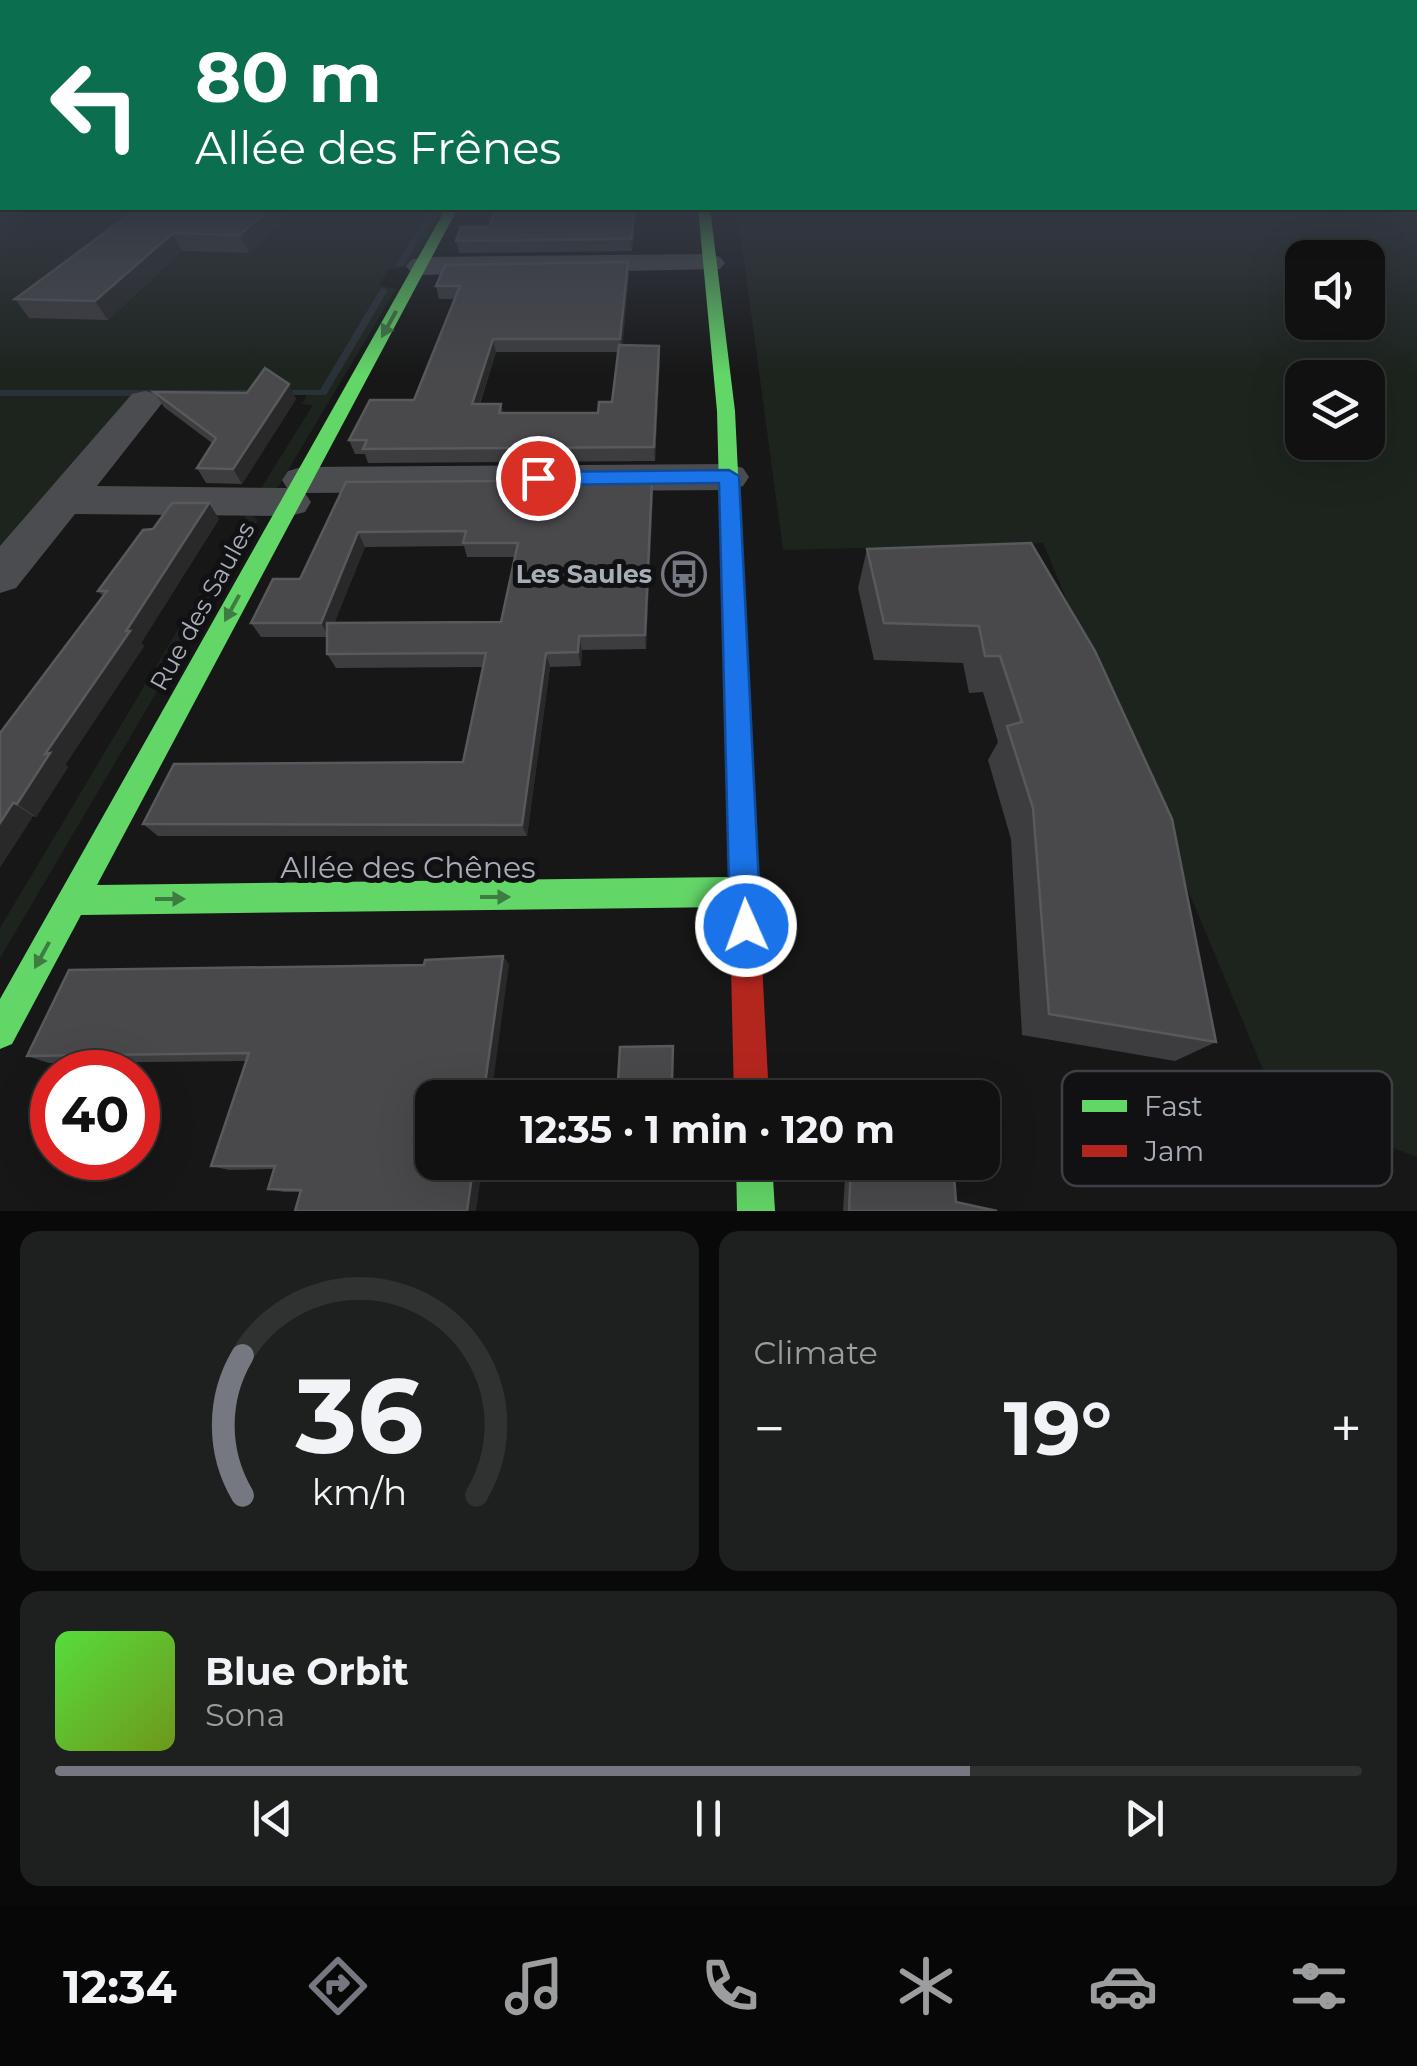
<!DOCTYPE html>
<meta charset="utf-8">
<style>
body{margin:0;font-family:Montserrat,sans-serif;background:#1e1f1f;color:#f1f3f6;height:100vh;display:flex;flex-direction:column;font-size:38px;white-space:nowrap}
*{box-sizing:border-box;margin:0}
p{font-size:32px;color:#9c9d9f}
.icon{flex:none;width:55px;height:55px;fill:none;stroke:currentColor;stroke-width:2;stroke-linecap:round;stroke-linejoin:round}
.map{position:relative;height:1211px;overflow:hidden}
.side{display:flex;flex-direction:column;gap:20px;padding:20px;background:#090909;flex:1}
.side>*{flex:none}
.banner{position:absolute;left:0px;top:0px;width:1418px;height:210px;box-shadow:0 10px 40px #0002,0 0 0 2px #303131;background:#0b6e4f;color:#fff;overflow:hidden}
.buttons{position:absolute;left:1285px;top:240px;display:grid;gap:20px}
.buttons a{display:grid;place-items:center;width:100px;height:100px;border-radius:20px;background:#111;box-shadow:0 10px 40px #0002,0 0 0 2px #303131;font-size:50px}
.speed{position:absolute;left:30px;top:1050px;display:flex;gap:20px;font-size:50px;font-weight:700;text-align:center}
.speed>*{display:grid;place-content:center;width:130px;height:130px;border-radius:50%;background:#111;box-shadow:0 10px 40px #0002,0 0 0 2px #303131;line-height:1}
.speed .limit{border:15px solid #d22;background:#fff;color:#111}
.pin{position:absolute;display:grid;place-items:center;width:85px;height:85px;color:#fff;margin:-42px;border:5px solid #fff;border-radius:50%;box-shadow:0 2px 10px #0007}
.me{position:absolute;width:110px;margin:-55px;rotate:358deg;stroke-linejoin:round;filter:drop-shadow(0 0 8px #0008)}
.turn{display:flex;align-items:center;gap:35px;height:210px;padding:0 30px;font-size:45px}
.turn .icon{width:130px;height:130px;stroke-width:2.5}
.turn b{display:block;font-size:70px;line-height:85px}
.big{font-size:75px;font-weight:700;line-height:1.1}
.side .widget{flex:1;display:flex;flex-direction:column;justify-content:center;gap:15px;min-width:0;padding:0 35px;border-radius:20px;background:#1e1f1f}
.side .dial{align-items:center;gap:0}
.dial svg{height:260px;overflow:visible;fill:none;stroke:#303131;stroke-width:7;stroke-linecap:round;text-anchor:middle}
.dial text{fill:#f1f3f6;stroke:none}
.song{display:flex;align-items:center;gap:30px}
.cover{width:120px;height:120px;border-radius:15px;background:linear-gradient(135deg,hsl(110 70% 55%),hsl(80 70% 35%))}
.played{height:10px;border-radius:5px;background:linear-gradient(90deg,#757880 70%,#303131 70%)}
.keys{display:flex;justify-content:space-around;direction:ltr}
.heat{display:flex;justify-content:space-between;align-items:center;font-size:55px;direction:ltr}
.side .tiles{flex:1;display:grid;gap:20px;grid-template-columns:1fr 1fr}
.widget:last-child{grid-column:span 2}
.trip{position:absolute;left:415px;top:1080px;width:585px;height:100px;border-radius:20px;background:#111;box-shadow:0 10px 40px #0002,0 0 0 2px #303131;font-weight:700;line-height:100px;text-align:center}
.menu{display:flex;height:160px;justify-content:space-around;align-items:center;background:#070707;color:#9c9d9f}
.menu .icon{width:70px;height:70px}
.menu .selected{color:#757880}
.menu b{font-size:45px;color:#f1f3f6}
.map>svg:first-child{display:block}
</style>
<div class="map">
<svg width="1417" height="1211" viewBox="0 0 1417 1211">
<rect width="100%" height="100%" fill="#171717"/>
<path fill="#1d241e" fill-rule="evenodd" d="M 0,206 L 2,208 L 443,208 L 411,266 L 388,270 L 379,285 L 396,289 L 278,487 L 258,493 L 313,405 L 302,404 L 308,393 L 170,391 L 0,554 Z
M 1417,206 L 1417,1157 L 1277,1103 L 1043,543 L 783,550 L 737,208 ZM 1302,258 L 1368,258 L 1368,322 L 1302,322 ZM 1302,378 L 1368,378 L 1368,442 L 1302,442 Z
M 248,512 L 258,520 L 0,958 L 0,928 Z"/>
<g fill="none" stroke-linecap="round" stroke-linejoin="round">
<path fill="#2a3239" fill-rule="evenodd" d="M 431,208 L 437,208 L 404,265 L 397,267 L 396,265 Z
M 381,288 L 388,290 L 326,395 L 278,395 L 278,391 L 281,390 L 320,390 Z
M 0,390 L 261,390 L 266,393 L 261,396 L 0,396 Z"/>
<path fill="#4b4c50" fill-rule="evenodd" d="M 710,254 L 720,257 L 725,263 L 720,269 L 421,275 L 411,272 L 406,266 L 411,260 L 421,257 Z
M 145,391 L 158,394 L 163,402 L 97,486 L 287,488 L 282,480 L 288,471 L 302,467 L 729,464 L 743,468 L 749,477 L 743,486 L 729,490 L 305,493 L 311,502 L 305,512 L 290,516 L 75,514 L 16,588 L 0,593 L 0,546 L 132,394 Z"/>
<path fill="#63d668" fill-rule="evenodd" d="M 446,208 L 458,208 L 97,885 L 729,877 L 717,411 L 698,208 L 710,208 L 735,411 L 760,924 L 756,935 L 745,939 L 734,935 L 729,907 L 81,915 L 12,1044 L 0,1049 L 0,999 Z
M 736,1162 L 772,1162 L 775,1211 L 737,1211 Z"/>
<path fill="#b3261e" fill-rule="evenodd" d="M 745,909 L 756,913 L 760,924 L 769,1098 L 734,1098 L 730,924 L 734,913 Z"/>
</g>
<path fill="#3d3d3f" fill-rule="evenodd" d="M 138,208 L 296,208 L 249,253 L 182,251 L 108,320 L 29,318 L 15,299 Z
M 496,208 L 637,208 L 632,251 L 459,253 L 456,241 L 489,227 Z
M 628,262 L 629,275 L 622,346 L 660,359 L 655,461 L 368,463 L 365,454 L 355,454 L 349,440 L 414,400 L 455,299 L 439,299 L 436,286 ZM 496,352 L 618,352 L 612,402 L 598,413 L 503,413 L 501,404 L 480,404 Z
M 154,392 L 296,399 L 242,484 L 206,483 L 197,468 L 212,443 L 164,407 Z
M 652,480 L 653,494 L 646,649 L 582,650 L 581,666 L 550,667 L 527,836 L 158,836 L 143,824 L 463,762 L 483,667 L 336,668 L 327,654 L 327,637 L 261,637 L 251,623 L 300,579 L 346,482 ZM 464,546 L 467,557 L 515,557 L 501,622 L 334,623 L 365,547 Z
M 219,519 L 141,643 L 144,646 L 65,765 L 68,767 L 36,817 L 33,816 L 0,867 L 0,733 L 103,596 L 98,591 L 153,529 Z
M 1031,543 L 1216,1042 L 1175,1061 L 1022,1035 L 1011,839 L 988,760 L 998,742 L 983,692 L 969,693 L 963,663 L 874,660 L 858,588 L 867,549 Z
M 503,956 L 509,965 L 300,1192 L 284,1192 L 268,1189 L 274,1169 L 229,1170 L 211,1166 L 247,1061 L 49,1063 L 27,1056 L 424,965 Z
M 673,1050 L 673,1085 L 619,1086 L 618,1082 Z
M 846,1162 L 953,1162 L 956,1202 L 997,1211 L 843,1211 Z"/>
<path fill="#29292a" d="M 270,208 L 296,208 L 249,253 L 240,235 Z
M 635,208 L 637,208 L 632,251 L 631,239 Z
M 173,233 L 182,251 L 108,320 L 95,301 Z
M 628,262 L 629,275 L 622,352 L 620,339 Z
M 493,339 L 496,352 L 475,418 L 472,404 Z
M 659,346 L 660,359 L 655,461 L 654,447 Z
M 289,384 L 296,399 L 242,484 L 233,469 Z
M 652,480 L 653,494 L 646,649 L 645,635 Z
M 209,503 L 219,519 L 141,643 L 144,646 L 65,765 L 68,767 L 36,817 L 17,804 L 45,754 Z
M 358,532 L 365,547 L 329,637 L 321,623 Z
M 579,636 L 582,650 L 581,666 L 578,652 Z
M 546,653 L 550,667 L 527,836 L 522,825 Z
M 13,803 L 33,816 L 0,867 L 0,823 Z
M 503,956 L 509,965 L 491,1098 L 483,1098 Z
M 474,1162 L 483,1162 L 476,1211 L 467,1211 Z"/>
<path fill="#49494c" stroke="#58595d" stroke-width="2.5" d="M 138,208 L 270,208 L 240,235 L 173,233 L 95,301 L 15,299 Z
M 496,208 L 635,208 L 631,239 L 456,241 L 461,227 L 489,227 Z
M 628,262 L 620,339 L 493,339 L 472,404 L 501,404 L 499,413 L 598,413 L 599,402 L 612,402 L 619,345 L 659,346 L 654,447 L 363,449 L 367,440 L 349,440 L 370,400 L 414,400 L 460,286 L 436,286 L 445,265 Z
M 265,368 L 289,384 L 233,469 L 197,468 L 216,438 L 154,392 L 247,393 Z
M 652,480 L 645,635 L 579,636 L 578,652 L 546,653 L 522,825 L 143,824 L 174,764 L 463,762 L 486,653 L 327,654 L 327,623 L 501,622 L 518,543 L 463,543 L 466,531 L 358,532 L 321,623 L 251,623 L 273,579 L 300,579 L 346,482 Z
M 172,503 L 209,503 L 126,631 L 130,631 L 45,754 L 50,753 L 17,804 L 13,803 L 0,823 L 0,733 L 107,591 L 98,591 L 143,530 L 153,529 Z
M 1031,543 L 1095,651 L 1172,819 L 1216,1042 L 1049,1014 L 1033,808 L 1007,726 L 1022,722 L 1000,656 L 985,656 L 979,626 L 884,623 L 867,549 Z
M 503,956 L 483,1098 L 432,1098 L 432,1162 L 474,1162 L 467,1211 L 295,1211 L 301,1190 L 268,1189 L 275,1166 L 211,1166 L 249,1053 L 27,1056 L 69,970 L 424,965 L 425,960 Z
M 673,1046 L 672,1081 L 618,1082 L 620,1047 Z
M 851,1162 L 953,1162 L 956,1202 L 997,1211 L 849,1211 Z"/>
<defs><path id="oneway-solid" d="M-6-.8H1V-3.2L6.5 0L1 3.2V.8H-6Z" transform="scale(2.5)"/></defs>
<g fill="#3e7d42">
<use href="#oneway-solid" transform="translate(389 324) rotate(119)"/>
<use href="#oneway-solid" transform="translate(232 608) rotate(119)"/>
<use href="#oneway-solid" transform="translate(495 897)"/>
<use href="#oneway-solid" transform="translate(170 899)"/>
<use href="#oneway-solid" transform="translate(42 955) rotate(119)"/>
</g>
<linearGradient id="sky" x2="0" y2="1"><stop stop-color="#0d0d0d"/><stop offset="0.55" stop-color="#363c47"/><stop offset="1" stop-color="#363c47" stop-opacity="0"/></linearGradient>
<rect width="1417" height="375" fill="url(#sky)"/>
<path fill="#1a73e8" stroke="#114b97" stroke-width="2.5" d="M 729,470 L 739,476 L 761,926 L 756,937 L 746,942 L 735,937 L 730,926 L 719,483 L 538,485 L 528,478 L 538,472 Z"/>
<defs>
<g id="bus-ring" transform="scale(2.25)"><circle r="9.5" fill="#111113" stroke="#757880" stroke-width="1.5"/><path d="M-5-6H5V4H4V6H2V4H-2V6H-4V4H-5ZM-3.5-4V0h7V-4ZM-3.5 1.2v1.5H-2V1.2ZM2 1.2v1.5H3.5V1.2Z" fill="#757880"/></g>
</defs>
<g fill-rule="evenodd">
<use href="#bus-ring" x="684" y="574"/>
</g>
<g text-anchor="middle" stroke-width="10" stroke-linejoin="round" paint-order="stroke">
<g font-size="25" font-weight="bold" fill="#a8adb8" stroke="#111113" text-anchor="end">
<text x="652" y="583">Les Saules</text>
</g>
<g font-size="25" fill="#a8adb8" stroke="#111113">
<text transform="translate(202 606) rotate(-61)" y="9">Rue des Saules</text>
</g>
<g font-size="30" fill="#a8adb8" stroke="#111113">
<text x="408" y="878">Allée des Chênes</text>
</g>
</g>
<rect x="1062" y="1071" width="330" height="115" rx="15" fill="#111113" stroke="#3e4045" stroke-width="2.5"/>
<rect x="1082" y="1100" width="45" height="12" fill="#63d668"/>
<rect x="1082" y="1145" width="45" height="12" fill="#b3261e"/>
<g font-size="28" fill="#a8adb8">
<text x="1144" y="1116">Fast</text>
<text x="1144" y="1161">Jam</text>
</g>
</svg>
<div class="buttons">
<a><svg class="icon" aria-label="sound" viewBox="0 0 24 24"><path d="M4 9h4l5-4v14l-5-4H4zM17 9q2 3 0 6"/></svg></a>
<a><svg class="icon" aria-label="layers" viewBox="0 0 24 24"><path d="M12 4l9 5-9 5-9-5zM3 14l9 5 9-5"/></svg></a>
</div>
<div class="speed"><div class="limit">40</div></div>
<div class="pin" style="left:538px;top:478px;background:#d93025"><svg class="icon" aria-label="arrive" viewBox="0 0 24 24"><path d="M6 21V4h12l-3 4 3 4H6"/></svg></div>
<svg class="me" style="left:746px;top:926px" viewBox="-20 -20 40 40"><circle r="17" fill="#1a73e8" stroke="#fff" stroke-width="3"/><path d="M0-11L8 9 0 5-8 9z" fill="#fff"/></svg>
<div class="trip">12:35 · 1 min · 120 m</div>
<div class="banner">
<div class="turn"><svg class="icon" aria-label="left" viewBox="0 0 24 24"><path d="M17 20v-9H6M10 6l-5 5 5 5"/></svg><div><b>80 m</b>Allée des Frênes</div></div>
</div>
</div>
<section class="side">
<div class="tiles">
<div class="widget dial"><svg viewBox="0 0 100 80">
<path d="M14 69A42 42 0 1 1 86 69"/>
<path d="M14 69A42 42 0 0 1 14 26" stroke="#757880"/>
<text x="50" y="56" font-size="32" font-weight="700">36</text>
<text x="50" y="72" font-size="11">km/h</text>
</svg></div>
<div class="widget"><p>Climate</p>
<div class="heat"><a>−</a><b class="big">19°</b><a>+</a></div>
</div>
<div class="widget">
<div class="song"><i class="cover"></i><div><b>Blue Orbit</b><p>Sona</p></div></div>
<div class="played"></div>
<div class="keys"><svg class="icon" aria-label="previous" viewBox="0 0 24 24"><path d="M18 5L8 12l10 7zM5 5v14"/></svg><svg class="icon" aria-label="pause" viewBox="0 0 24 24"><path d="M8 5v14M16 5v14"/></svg><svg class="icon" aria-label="next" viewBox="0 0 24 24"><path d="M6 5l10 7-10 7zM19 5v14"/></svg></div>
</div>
</div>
</section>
<nav class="menu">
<b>12:34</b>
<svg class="icon selected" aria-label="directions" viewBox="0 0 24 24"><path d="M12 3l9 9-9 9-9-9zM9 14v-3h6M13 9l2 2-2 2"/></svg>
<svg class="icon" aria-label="music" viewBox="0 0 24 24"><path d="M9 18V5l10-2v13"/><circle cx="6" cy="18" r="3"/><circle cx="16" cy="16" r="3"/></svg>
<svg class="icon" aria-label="phone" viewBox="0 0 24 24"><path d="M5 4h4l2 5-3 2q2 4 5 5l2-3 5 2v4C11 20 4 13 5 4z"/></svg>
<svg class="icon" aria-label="climate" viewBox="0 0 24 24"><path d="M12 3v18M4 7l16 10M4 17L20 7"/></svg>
<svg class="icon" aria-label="car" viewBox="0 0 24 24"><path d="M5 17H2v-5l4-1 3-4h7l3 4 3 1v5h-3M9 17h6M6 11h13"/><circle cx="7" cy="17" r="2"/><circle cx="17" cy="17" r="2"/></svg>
<svg class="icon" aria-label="filters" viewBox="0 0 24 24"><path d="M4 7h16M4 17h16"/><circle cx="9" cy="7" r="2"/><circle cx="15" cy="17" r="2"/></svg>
</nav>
